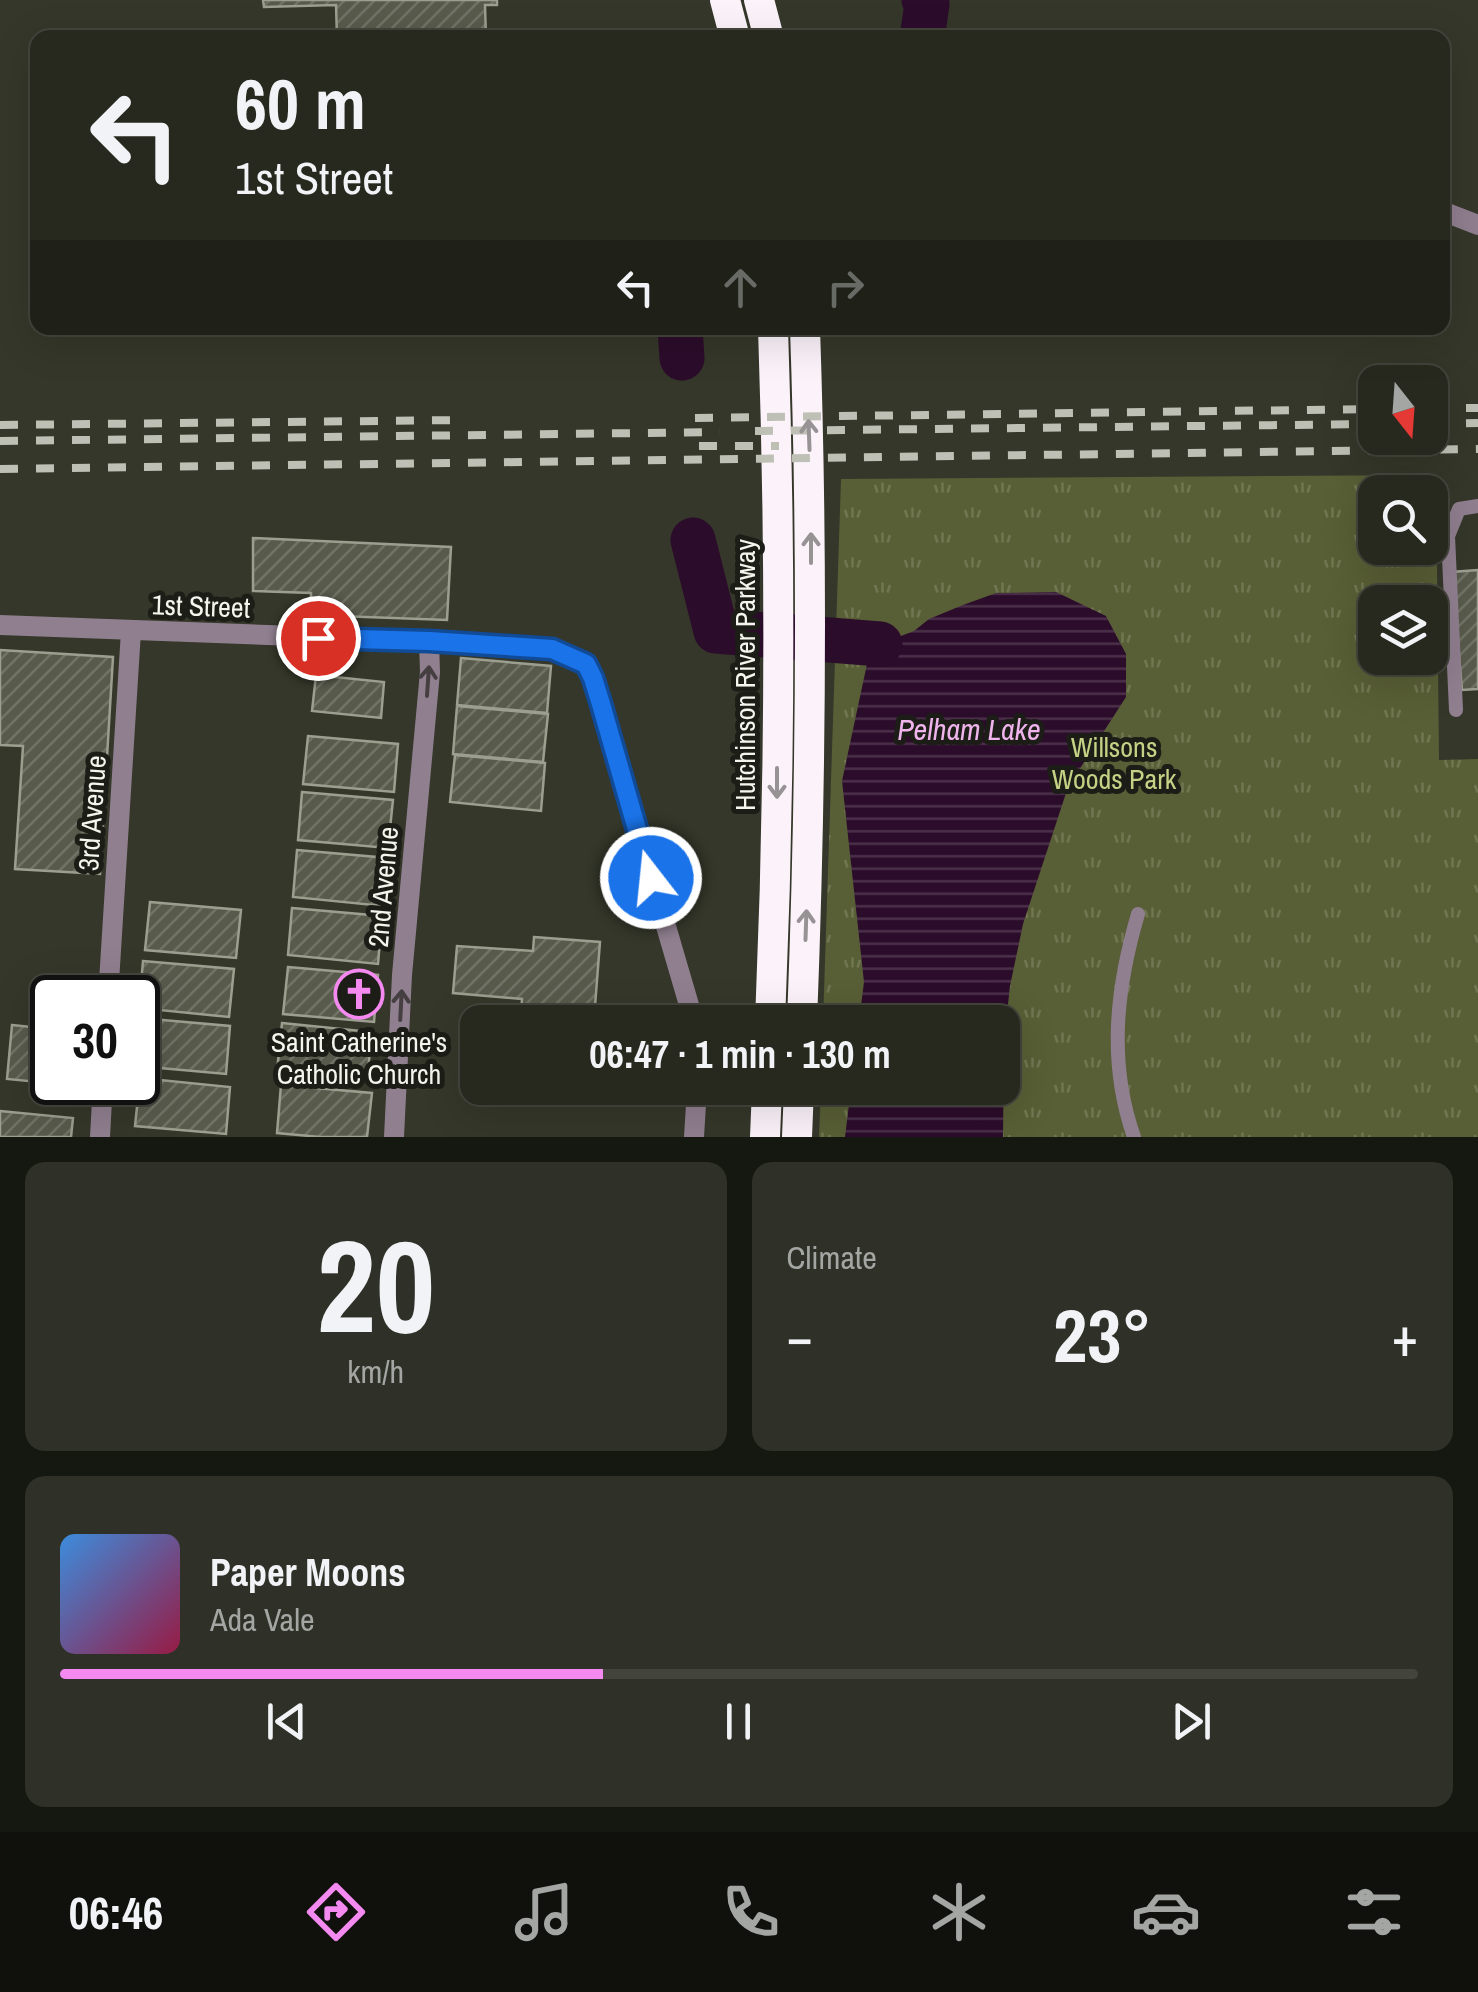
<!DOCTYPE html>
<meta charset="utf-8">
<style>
body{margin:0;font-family:"Archivo Narrow",sans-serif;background:#2f3128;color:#f1f3f6;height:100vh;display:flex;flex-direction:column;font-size:38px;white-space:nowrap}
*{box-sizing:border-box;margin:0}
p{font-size:32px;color:#a4a6a4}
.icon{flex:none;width:55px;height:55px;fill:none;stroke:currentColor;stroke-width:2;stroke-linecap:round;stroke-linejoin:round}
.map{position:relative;height:1137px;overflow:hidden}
.side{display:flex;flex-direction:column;gap:25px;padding:25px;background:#151711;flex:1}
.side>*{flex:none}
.banner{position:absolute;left:30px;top:30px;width:1420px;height:305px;border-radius:20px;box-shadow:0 10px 40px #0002,0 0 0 2px #43453d;background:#27291f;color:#f1f3f6;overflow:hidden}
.needle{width:65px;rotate:163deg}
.fabs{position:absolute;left:1358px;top:365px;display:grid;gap:20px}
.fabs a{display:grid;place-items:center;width:90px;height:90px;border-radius:20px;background:#27291f;box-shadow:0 10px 40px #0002,0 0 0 2px #43453d;font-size:50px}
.speed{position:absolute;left:30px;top:975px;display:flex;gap:20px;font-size:50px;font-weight:700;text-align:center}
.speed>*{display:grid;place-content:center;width:130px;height:130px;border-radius:50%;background:#27291f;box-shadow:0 10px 40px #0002,0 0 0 2px #43453d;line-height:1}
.speed .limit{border:5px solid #111;border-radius:15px;background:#fff;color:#111}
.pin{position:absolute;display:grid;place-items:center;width:85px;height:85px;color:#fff;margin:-42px;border:5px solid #fff;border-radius:50%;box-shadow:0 2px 10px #0007}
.me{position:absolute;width:110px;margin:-55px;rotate:344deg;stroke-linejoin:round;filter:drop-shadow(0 0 8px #0008)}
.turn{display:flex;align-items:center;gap:35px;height:210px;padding:0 40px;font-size:45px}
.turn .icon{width:130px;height:130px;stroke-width:2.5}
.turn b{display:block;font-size:70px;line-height:85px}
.lanes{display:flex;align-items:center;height:95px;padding:0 40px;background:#0003;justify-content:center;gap:50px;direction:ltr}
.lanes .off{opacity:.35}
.big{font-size:75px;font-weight:700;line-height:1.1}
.side .widget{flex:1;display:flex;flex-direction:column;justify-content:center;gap:15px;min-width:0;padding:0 35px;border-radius:20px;background:#2f3128}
.side .dial{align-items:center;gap:0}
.dial b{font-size:130px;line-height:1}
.song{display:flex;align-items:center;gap:30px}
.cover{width:120px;height:120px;border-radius:15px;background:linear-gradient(135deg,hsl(210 70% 55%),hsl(340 70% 35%))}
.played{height:10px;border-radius:5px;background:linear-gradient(90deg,#f489f0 40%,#43453d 40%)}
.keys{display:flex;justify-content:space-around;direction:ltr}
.heat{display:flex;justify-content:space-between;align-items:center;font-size:55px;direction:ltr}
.side .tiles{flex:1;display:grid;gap:25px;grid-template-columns:1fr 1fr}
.widget:last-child{grid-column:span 2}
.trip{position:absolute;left:460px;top:1005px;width:560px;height:100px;border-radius:20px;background:#27291f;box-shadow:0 10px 40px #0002,0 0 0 2px #43453d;font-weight:700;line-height:100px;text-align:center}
.menu{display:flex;height:160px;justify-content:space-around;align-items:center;background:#10100c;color:#a4a6a4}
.menu .icon{width:70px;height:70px}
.menu .selected{color:#f489f0}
.menu b{font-size:45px;color:#f1f3f6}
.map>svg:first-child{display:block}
</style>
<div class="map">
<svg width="1478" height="1137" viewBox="0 0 1478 1137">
<defs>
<pattern id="park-tufts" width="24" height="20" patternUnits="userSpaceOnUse" patternTransform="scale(2.5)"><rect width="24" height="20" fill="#585e35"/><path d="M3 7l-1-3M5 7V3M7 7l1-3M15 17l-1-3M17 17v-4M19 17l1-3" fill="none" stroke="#717652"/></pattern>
<pattern id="water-rules" width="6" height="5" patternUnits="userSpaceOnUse" patternTransform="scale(2.5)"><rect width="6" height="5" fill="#2c0c2b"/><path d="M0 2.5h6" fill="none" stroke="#4b304a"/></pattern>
<pattern id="building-hatch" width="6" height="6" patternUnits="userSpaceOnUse" patternTransform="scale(2.5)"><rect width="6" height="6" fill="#585b4c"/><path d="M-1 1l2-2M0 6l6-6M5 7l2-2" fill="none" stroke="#717366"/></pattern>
</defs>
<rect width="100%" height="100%" fill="#343729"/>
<path fill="url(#park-tufts)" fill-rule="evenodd" d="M 1436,475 L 1439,760 L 1478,759 L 1478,1137 L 819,1137 L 821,1088 L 1002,1088 L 1002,1022 L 823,1022 L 841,479 ZM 1375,492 L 1430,492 L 1430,548 L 1375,548 ZM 1375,602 L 1430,602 L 1430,658 L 1375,658 Z"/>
<path fill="url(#water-rules)" d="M 1056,592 L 1106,616 L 1126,654 L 1126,697 L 1068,787 L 1023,924 L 1010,986 L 1004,1042 L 1003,1137 L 845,1137 L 851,1088 L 1002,1088 L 1002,1022 L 859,1022 L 864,982 L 842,781 L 867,664 L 880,644 L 914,631 L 929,619 L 963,605 L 996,593 Z"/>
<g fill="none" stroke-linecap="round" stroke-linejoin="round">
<path stroke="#2c0c2b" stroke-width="45" d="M 922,38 L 927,4 L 924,0
M 680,328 L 682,358
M 693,540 L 716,631 L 880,644"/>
</g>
<path fill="url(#building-hatch)" stroke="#9c9f8f" stroke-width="2.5" d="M 263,0 L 497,0 L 497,5 L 485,5 L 486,38 L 337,38 L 336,5 L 264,7 Z
M 253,538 L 451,547 L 447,620 L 311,615 L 311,593 L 253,591 Z
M 1478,570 L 1478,689 L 1462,690 L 1452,572 Z
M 0,650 L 113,657 L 100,874 L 15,869 L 23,746 L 0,745 Z
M 461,658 L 551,666 L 547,713 L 457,705 Z
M 316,675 L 384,682 L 381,718 L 312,711 Z
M 457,706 L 548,714 L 543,762 L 453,754 Z
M 308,736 L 398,744 L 394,792 L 303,784 Z
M 455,755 L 545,763 L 541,811 L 450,802 Z
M 302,792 L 393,800 L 388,848 L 298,840 Z
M 297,850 L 388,858 L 383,906 L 293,897 Z
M 150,902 L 241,910 L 236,958 L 145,950 Z
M 292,908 L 382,916 L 378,964 L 288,955 Z
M 534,937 L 600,942 L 594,1019 L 521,1013 L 522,999 L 453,993 L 457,946 L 533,951 Z
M 143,961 L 234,969 L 229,1017 L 139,1008 Z
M 288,967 L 378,975 L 374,1022 L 283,1014 Z
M 140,1018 L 230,1026 L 226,1074 L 138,1066 Z
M 282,1023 L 372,1032 L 367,1079 L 277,1071 Z
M 12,1025 L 52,1029 L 48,1083 L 7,1079 Z
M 140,1078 L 230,1087 L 226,1134 L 135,1126 Z
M 281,1085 L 372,1093 L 367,1137 L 320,1137 L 277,1133 Z
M 0,1111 L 73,1118 L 71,1137 L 0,1137 Z"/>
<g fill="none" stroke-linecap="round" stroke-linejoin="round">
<path stroke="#907f8f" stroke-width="14" d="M 1456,710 L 1448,536 L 1459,509 L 1478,506
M 1134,1137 C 1108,1063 1116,989 1138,914"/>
<path stroke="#907f8f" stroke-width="20" d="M 1442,211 L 1478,225
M 0,625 L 429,641 L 552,649 L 585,665 L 593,678 L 601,704 L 694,1022
M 108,998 L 131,631
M 100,1137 L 103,1082
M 394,1137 L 402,975 L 430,672 L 429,641
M 694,1137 L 697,1088"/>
<path stroke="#fbf2fa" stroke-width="30" d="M 725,0 L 735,38
M 759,0 L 769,38
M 770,1022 C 780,791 781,559 773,328
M 802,1022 C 811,791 813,559 805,328
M 765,1137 L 767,1088
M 797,1137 L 799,1088"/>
<path stroke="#bec0b5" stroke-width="8" stroke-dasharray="18 18" stroke-linecap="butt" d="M 1430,408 L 1478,408
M 695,418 L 1375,409
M 1430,424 L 1478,423
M 0,425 L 465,420
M 755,431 L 1375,424
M 0,441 L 720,432
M 699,446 L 779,446
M 0,469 L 1478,449"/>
</g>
<defs><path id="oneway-shaft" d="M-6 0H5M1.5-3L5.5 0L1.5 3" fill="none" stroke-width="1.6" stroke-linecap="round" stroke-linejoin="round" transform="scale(2.5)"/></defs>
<g stroke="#979294">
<use href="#oneway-shaft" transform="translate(809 435) rotate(-92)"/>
<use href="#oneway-shaft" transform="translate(811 548) rotate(-90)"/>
<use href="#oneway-shaft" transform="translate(777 783) rotate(90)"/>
<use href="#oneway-shaft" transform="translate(806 925) rotate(-88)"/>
</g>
<g stroke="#453f41">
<use href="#oneway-shaft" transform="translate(428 681) rotate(-86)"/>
<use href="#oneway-shaft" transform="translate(401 1005) rotate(-87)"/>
</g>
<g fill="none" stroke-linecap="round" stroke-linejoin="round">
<g stroke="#114b97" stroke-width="25">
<path id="route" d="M 318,638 L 429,641 L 552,649 L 586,664 L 593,678 L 601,704 L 651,878"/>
</g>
<use href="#route" stroke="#1a73e8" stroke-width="18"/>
</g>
<defs>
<g id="church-ring" transform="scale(2.5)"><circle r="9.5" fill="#1c1d17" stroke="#f489f0" stroke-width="1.5"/><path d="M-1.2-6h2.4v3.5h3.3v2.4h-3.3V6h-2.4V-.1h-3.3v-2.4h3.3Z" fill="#f489f0"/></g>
</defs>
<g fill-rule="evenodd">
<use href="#church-ring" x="359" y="994"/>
</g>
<g text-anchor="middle" stroke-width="10" stroke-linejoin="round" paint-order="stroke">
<g font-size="28" fill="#f4f5ec" stroke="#1c1d17">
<text transform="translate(201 606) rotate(2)" y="10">1st Street</text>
<text transform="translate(745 675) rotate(-90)" y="10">Hutchinson River Parkway</text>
<text transform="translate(92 813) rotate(-86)" y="10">3rd Avenue</text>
<text transform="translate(383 887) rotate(-85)" y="10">2nd Avenue</text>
</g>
<g font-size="28" fill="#c5d285" stroke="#1c1d17">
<text x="1114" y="757">Willsons<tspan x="1114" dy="32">Woods Park</tspan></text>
</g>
<g font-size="28" fill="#f4f5ec" stroke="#1c1d17">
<text x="359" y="1052">Saint Catherine's<tspan x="359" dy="32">Catholic Church</tspan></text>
</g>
<g font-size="30" font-style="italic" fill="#f0b4ec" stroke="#1c1d17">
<text x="969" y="740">Pelham Lake</text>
</g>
</g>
</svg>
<div class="fabs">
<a><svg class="needle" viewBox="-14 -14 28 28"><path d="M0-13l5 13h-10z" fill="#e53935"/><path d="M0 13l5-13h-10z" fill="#a4a6a4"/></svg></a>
<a><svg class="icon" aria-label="search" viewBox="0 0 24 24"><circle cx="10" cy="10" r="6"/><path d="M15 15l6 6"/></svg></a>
<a><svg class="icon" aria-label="layers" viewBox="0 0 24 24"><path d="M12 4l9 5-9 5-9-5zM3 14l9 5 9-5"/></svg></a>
</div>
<div class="speed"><div class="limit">30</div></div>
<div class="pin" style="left:318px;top:638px;background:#d93025"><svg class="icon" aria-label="arrive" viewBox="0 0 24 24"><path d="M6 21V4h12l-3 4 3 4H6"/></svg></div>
<svg class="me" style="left:651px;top:878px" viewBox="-20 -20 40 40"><circle r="17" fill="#1a73e8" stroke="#fff" stroke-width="3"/><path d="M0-11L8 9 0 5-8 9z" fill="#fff"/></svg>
<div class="trip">06:47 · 1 min · 130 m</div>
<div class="banner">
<div class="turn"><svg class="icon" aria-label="left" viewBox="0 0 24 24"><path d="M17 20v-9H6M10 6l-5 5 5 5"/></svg><div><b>60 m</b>1st Street</div></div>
<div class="lanes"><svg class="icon" aria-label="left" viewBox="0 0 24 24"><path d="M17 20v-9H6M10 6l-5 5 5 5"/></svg><svg class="icon off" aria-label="ahead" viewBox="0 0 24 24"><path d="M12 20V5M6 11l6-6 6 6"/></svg><svg class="icon off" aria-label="right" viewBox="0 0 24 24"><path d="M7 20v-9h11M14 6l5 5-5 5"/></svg></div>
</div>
</div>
<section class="side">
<div class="tiles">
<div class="widget dial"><b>20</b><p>km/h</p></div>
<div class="widget"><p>Climate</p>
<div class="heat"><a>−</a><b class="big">23°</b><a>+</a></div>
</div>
<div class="widget">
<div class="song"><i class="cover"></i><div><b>Paper Moons</b><p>Ada Vale</p></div></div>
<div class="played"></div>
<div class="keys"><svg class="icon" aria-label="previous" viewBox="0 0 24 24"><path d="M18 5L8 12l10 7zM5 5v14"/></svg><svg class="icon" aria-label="pause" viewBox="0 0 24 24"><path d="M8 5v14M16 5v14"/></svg><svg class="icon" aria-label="next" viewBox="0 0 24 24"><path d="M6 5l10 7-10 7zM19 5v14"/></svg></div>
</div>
</div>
</section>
<nav class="menu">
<b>06:46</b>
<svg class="icon selected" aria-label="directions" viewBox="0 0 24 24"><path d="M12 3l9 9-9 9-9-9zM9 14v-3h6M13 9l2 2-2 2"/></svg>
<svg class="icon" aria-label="music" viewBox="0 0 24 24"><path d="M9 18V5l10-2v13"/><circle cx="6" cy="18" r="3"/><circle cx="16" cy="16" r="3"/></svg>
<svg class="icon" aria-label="phone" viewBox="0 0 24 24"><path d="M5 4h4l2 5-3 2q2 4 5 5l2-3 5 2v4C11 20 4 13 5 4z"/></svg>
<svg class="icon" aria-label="climate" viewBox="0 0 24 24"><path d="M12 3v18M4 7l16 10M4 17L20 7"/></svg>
<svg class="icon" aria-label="car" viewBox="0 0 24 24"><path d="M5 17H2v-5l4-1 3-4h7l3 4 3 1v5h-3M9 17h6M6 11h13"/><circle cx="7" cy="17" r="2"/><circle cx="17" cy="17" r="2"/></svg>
<svg class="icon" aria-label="filters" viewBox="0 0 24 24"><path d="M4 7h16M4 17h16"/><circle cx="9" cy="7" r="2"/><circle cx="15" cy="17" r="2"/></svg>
</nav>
